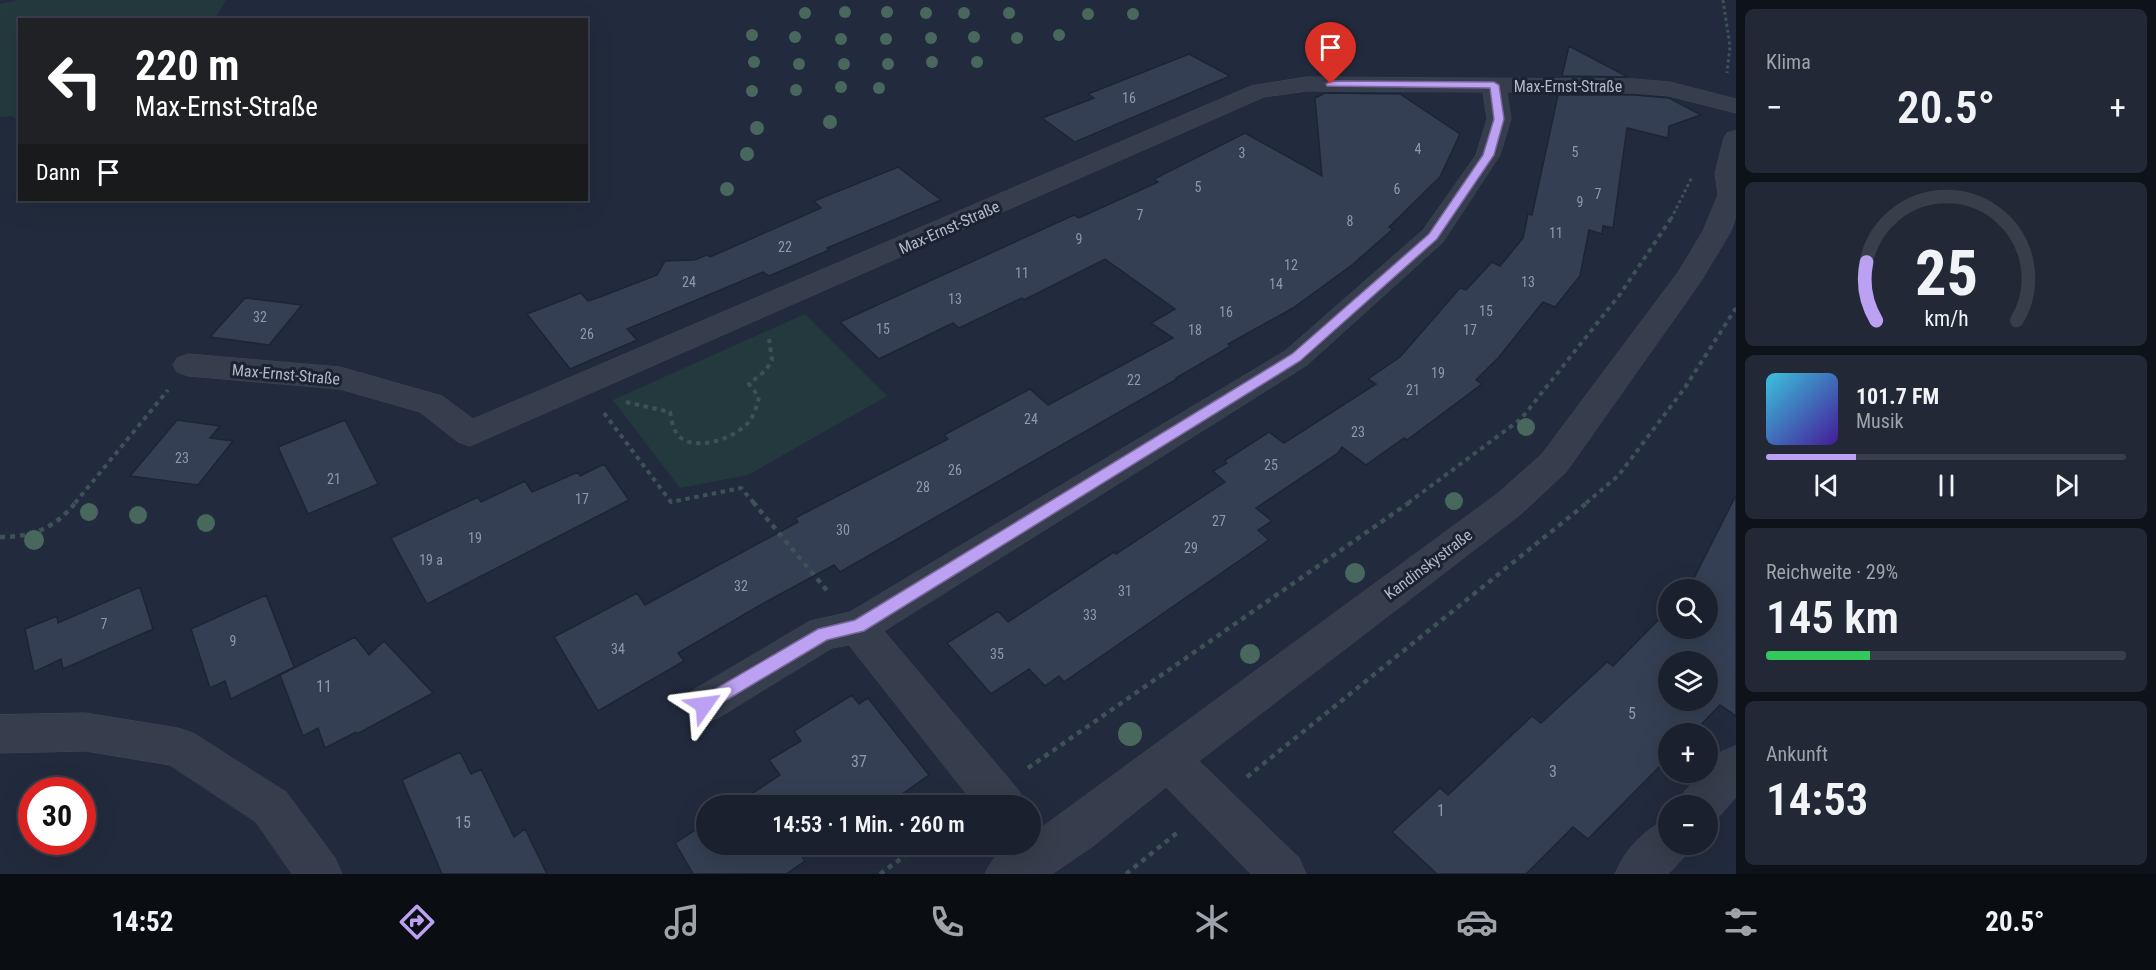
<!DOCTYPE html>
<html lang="de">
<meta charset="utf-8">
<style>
body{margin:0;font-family:"Roboto Condensed",sans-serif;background:#232836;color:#f1f3f6;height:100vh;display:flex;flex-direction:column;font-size:22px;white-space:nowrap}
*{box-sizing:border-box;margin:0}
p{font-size:20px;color:#9fa3aa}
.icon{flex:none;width:33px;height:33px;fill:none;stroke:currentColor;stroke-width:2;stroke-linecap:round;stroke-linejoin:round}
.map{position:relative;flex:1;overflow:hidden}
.side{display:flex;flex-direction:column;gap:9px;padding:9px;background:#0e1219;width:420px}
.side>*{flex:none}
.top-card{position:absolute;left:18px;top:18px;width:570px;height:183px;border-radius:0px;box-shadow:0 6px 24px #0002,0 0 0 2px #383e4a;background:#202124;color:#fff;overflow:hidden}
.tools{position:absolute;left:1658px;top:579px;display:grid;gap:12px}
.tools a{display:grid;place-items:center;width:60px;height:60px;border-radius:50%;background:#1a202e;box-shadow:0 6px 24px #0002,0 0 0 2px #383e4a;font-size:30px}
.speed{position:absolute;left:18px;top:777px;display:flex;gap:12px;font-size:30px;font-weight:700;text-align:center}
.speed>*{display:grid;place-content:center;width:78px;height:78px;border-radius:50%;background:#1a202e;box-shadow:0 6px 24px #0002,0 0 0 2px #383e4a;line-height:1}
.speed .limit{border:9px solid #d22;background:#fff;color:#111}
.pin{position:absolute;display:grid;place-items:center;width:51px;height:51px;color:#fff;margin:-62px -26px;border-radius:50% 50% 50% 0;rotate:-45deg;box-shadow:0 0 6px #0007}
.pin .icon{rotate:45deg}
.me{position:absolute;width:66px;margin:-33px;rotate:59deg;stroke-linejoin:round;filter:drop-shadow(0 0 4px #0008)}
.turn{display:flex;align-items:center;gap:21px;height:126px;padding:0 18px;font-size:27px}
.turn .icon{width:78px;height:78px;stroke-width:2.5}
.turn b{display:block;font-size:42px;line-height:51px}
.then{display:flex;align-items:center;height:57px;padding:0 18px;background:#0003;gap:12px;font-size:22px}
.big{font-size:45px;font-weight:600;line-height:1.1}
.side .card{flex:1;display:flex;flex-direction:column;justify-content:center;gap:9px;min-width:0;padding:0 21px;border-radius:9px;background:#232836}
.side .dial{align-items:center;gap:0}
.dial svg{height:156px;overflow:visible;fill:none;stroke:#383e4a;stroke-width:7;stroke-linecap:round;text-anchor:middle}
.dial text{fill:#f1f3f6;stroke:none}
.song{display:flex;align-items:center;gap:18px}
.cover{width:72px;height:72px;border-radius:9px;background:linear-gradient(135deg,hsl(190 70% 55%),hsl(260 70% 35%))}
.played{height:6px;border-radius:3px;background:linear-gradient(90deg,#bca0f2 25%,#383e4a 25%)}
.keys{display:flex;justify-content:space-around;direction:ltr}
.heat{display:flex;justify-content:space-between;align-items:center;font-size:33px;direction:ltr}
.charge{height:9px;border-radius:4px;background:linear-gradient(90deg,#34c759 29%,#383e4a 0)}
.trip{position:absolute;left:696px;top:795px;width:345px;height:60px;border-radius:30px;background:#1a202e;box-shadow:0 6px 24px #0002,0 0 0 2px #383e4a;font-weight:600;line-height:60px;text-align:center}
.tab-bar{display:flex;height:96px;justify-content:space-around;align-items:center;background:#0a0d12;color:#9fa3aa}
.tab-bar .icon{width:42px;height:42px}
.tab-bar .active{color:#bca0f2}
.tab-bar b{font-size:27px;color:#f1f3f6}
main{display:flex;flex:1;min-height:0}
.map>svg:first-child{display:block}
</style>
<main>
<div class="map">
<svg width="1736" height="874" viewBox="0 0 1736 874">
<rect width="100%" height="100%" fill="#222b3d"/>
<path fill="#24393e" d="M 19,0 L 226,0 L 215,19 L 20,20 L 19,123 L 13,116 L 0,117 L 0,4 Z
M 805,314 L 887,396 L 748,475 L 680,488 L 613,400 Z"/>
<path fill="#343f53" stroke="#1d2534" stroke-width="1.5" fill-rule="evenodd" d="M 1569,46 L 1628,77 L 1562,76 Z
M 1189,54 L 1230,76 L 1075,142 L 1042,118 L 1094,98 L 1088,94 Z
M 1325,93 L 1400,94 L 1460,134 L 1440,177 L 1389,227 L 1393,229 L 1352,265 L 1293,308 L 1228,344 L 1231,346 L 1176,378 L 1177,379 L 840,572 L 834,565 L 764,603 L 678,653 L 684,661 L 598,711 L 554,637 L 637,593 L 645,605 L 798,522 L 795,518 L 948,439 L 944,435 L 1030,389 L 1048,405 L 1173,338 L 1151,323 L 1175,309 L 1105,259 L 1024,300 L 1022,298 L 959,328 L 953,323 L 879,359 L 840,322 L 1074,215 L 1079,218 L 1158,182 L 1154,179 L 1245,133 L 1322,176 L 1315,98 Z
M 1558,95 L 1634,95 L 1669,98 L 1701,115 L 1669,126 L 1668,138 L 1627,128 L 1613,228 L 1603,226 L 1602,234 L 1589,230 L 1580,276 L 1555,307 L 1543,302 L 1499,357 L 1476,380 L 1482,384 L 1407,440 L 1404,438 L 1366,465 L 1342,447 L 1338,453 L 1256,508 L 1272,521 L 1258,530 L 1269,540 L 1064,682 L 1059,676 L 1045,686 L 1029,669 L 991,694 L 947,643 L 998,611 L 1008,622 L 1114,552 L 1116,554 L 1225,482 L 1213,471 L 1227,463 L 1224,461 L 1269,432 L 1284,443 L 1376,384 L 1368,379 L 1400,357 L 1460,288 L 1466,290 L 1492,262 L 1500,266 L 1523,238 L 1528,214 L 1532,215 Z
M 898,167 L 941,200 L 827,248 L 829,250 L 769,276 L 763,272 L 627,329 L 637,340 L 570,369 L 527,314 L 581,293 L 588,301 L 600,297 L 657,275 L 665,261 L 694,260 L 707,255 L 710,257 L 821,208 L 814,201 Z
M 245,298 L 302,305 L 269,345 L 210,337 Z
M 177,420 L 220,426 L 210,438 L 233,441 L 198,485 L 130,476 Z
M 345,420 L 378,484 L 308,514 L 278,447 Z
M 604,464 L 629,500 L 427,604 L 391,538 L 478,497 L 481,502 L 525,481 L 532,492 L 578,472 L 580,476 Z
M 1736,495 L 1736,716 L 1720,705 L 1692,734 L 1668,734 L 1668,758 L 1588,839 L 1573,827 L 1526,874 L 1437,874 L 1392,832 L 1440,788 L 1448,795 L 1532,716 L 1541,723 L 1607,662 L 1613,666 L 1668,610 L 1668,628 L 1707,628 L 1707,590 L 1688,590 ZM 1668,662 L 1707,662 L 1707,700 L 1668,700 Z
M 140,587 L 153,629 L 63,669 L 61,659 L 34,672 L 25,629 L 57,616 L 58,623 Z
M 266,595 L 294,667 L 231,699 L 225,681 L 210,688 L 191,629 Z
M 355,637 L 369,655 L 384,641 L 433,693 L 357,734 L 356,732 L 325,748 L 318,728 L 303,736 L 280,675 Z
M 852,695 L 859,704 L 868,698 L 929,775 L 885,806 L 733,806 L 780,775 L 769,760 L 801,741 L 794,731 Z
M 460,752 L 471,774 L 481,769 L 514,837 L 525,829 L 547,874 L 442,874 L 402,780 Z
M 706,823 L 706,844 L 794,844 L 805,861 L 786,874 L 693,874 L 675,843 Z"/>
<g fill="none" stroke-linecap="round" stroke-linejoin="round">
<g stroke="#3f4756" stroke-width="1">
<path id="minor" d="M 1307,77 L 1634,79 L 1670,82 L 1736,99 L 1736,113 L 1669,96 L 1634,93 L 1507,92 L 1511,119 L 1500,155 L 1443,242 L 1307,365 L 884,631 L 1019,791 L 1026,806 L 976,806 L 849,645 L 832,648 L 718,718 L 704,723 L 690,718 L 684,705 L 690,692 L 810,621 L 850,612 L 1285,351 L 1423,230 L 1476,155 L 1487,119 L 1483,92 L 1307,91 L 1264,97 L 470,446 L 458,442 L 420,412 L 340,389 L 188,376 L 177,372 L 173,365 L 177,358 L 188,354 L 340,367 L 442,396 L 473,419 L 1251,86 Z
M 1736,131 L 1736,216 L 1731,231 L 1701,281 L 1566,472 L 1521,514 L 1199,761 L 1299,858 L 1306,874 L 1251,874 L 1166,787 L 1093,846 L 1052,874 L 985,874 C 994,853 1007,844 1030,844 L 1030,836 L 1497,494 L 1542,454 L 1679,271 L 1703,231 L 1718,195 L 1715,173 L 1724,138 L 1727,133 Z
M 85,713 L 178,728 L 193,733 L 286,792 L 335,858 L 342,874 L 292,874 L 256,822 L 170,765 L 85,751 L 0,753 L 0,715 Z
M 1736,746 L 1736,797 L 1715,821 L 1707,824 L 1707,806 L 1678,806 L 1685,791 L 1702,772 L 1707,772 L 1707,767 L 1721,752 Z
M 1668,819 L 1668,844 L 1689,844 L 1684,857 L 1668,874 L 1615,874 C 1625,850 1644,829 1668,819 Z"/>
</g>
<path stroke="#3d5256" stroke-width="3" stroke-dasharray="3 3" stroke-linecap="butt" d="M 1723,0 L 1730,46 L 1727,73
M 1671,219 L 1692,177"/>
<path stroke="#3d5256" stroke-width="4" stroke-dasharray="4.5 4.5" stroke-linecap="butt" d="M 626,402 L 670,412 C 672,421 673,432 681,438 C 699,451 734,438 748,423 C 754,416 757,406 759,397 L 749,384 L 766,370 L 772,360 L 769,339
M 604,413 L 671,502 L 741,488 L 754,503
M 75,503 L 168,390
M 1408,503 L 1521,419 L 1621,293 L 1672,217
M 1586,503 L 1618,476 L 1684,389 L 1736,308"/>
<path stroke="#3d5256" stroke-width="4.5" stroke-dasharray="5 5" stroke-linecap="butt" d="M 753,502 L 829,593
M 0,537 C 34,537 55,528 76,502
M 1028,768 L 1410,502
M 1247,777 L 1588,502
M 880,874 L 921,844
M 1126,874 L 1178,832"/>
<use href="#minor" fill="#363e4d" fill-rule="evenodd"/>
</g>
<g fill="#48685d">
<circle cx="845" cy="12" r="6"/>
<circle cx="887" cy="12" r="6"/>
<circle cx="805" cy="13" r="6"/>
<circle cx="926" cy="13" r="6"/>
<circle cx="964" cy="13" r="6"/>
<circle cx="1009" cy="13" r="6"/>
<circle cx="1088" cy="14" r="6"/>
<circle cx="1133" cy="14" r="6"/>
<circle cx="752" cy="35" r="6"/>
<circle cx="1059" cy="35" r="6"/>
<circle cx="795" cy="37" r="6"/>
<circle cx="974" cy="37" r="6"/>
<circle cx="931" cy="38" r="6"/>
<circle cx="1017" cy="38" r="6"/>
<circle cx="841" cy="39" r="6"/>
<circle cx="886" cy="39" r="6"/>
<circle cx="754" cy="62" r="6"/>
<circle cx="932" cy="62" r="6"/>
<circle cx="977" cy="62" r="6"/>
<circle cx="799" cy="64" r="6"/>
<circle cx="844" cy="64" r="6"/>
<circle cx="888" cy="64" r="6"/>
<circle cx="841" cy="87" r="6"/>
<circle cx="879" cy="88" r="6"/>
<circle cx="796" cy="90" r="6"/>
<circle cx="752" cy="91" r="6"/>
<circle cx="830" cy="122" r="7"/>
<circle cx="757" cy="128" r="7"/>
<circle cx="747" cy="154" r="7"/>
<circle cx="727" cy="189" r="7"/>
<circle cx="1526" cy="427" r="9"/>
<circle cx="1454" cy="501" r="9"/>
<circle cx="89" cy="512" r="9"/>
<circle cx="138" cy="515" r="9"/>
<circle cx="206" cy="523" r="9"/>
<circle cx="34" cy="540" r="10"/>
<circle cx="1355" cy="573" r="10"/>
<circle cx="1250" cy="654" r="10"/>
<circle cx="1130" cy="734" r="12"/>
</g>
<path fill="#bca0f2" stroke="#7a689d" stroke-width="1.5" d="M 1331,81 L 1494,82 L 1499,85 L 1504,119 L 1494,155 L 1437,239 L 1300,361 L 864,631 L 827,640 L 710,710 L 704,712 L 698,710 L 695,705 L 698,699 L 818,629 L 855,620 L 1292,354 L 1429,234 L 1483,155 L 1494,119 L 1490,88 L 1327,86 L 1326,84 Z"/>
<g text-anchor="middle" stroke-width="6" stroke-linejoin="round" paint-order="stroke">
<g font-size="14" fill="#9098a9">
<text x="1129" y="103">16</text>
<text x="1418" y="154">4</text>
<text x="1575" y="157">5</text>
<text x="1242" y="158">3</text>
<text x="1198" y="192">5</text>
<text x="1397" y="194">6</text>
<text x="1598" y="199">7</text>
<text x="1580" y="207">9</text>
<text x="1140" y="220">7</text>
<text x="1350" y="226">8</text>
<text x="1556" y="238">11</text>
<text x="1079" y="244">9</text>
<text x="785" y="252">22</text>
<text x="1291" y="270">12</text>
<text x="1022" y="278">11</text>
<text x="689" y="287">24</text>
<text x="1528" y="287">13</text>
<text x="1276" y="289">14</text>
<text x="955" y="304">13</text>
<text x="1486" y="316">15</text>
<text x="1226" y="317">16</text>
<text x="260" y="322">32</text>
<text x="883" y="334">15</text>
<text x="1195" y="335">18</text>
<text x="1470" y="335">17</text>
<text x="587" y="339">26</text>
<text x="1438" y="378">19</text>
<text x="1134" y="385">22</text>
<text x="1413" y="395">21</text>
<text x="1031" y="424">24</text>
<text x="1358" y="437">23</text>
<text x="182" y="463">23</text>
<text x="1271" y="470">25</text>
<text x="955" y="475">26</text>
<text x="334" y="484">21</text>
<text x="923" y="492">28</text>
<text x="582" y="504">17</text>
<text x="1219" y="526">27</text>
<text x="843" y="535">30</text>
<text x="475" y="543">19</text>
<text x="1191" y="553">29</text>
<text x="431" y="565">19 a</text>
<text x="741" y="591">32</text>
<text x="1125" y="596">31</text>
<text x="1090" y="620">33</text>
<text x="104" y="629">7</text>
<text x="233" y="646">9</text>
<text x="618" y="654">34</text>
<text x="997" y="659">35</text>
</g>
<g font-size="16" fill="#b2b9c8" stroke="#1b2332">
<text x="1568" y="92">Max-Ernst-Straße</text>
<text transform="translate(949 227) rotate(-24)" y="6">Max-Ernst-Straße</text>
<text transform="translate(286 374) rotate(5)" y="6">Max-Ernst-Straße</text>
<text transform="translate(1428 564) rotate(-37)" y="6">Kandinskystraße</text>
</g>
<g font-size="16" fill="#9098a9">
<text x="324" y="692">11</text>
<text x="1632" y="719">5</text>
<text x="859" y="767">37</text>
<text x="1553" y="777">3</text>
<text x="1441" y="816">1</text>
<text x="463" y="828">15</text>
</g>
</g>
</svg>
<div class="tools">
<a><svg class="icon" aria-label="search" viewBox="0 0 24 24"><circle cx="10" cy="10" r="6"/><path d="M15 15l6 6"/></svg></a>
<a><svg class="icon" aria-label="layers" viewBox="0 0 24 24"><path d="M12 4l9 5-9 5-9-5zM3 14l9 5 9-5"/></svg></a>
<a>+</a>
<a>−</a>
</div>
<div class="speed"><div class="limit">30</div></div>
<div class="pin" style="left:1331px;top:84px;background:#d93025"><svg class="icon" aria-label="arrive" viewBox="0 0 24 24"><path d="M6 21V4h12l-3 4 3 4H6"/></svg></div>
<svg class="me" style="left:704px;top:705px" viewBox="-20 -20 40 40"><path d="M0-17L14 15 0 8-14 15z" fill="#bca0f2" stroke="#fff" stroke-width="4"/></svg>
<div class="trip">14:53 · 1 Min. · 260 m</div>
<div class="top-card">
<div class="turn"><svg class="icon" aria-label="left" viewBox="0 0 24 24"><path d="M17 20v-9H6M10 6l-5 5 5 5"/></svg><div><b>220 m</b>Max-Ernst-Straße</div></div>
<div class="then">Dann<svg class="icon" aria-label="arrive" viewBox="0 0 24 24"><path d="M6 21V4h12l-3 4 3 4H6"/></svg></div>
</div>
</div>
<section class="side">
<div class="card"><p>Klima</p>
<div class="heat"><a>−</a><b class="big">20.5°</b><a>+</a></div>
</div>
<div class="card dial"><svg viewBox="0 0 100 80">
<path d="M14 69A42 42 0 1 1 86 69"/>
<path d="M14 69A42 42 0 0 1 9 39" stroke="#bca0f2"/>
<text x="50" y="56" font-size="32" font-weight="700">25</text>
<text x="50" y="72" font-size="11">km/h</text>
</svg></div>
<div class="card">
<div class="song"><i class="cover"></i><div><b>101.7 FM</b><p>Musik</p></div></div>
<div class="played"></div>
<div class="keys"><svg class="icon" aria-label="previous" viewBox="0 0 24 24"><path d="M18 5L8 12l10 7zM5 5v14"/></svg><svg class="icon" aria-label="pause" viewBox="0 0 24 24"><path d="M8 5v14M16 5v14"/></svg><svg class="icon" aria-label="next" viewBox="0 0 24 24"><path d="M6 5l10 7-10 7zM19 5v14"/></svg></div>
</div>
<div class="card"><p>Reichweite · 29%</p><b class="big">145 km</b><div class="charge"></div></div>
<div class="card"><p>Ankunft</p><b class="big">14:53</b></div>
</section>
</main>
<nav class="tab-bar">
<b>14:52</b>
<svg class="icon active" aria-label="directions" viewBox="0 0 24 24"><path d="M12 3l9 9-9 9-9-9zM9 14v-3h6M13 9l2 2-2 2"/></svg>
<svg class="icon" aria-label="music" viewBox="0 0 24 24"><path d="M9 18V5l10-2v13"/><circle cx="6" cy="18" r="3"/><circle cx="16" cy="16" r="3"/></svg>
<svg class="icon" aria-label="phone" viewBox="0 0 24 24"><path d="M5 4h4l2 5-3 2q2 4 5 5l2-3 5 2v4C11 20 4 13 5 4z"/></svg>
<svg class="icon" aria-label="climate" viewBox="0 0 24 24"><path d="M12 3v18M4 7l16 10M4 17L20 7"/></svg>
<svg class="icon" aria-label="car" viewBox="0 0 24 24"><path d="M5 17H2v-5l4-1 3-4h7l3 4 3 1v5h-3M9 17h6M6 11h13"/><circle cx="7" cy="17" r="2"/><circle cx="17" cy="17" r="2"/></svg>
<svg class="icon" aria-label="filters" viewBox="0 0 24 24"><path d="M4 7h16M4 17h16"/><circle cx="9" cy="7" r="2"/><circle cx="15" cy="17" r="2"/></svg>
<b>20.5°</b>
</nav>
